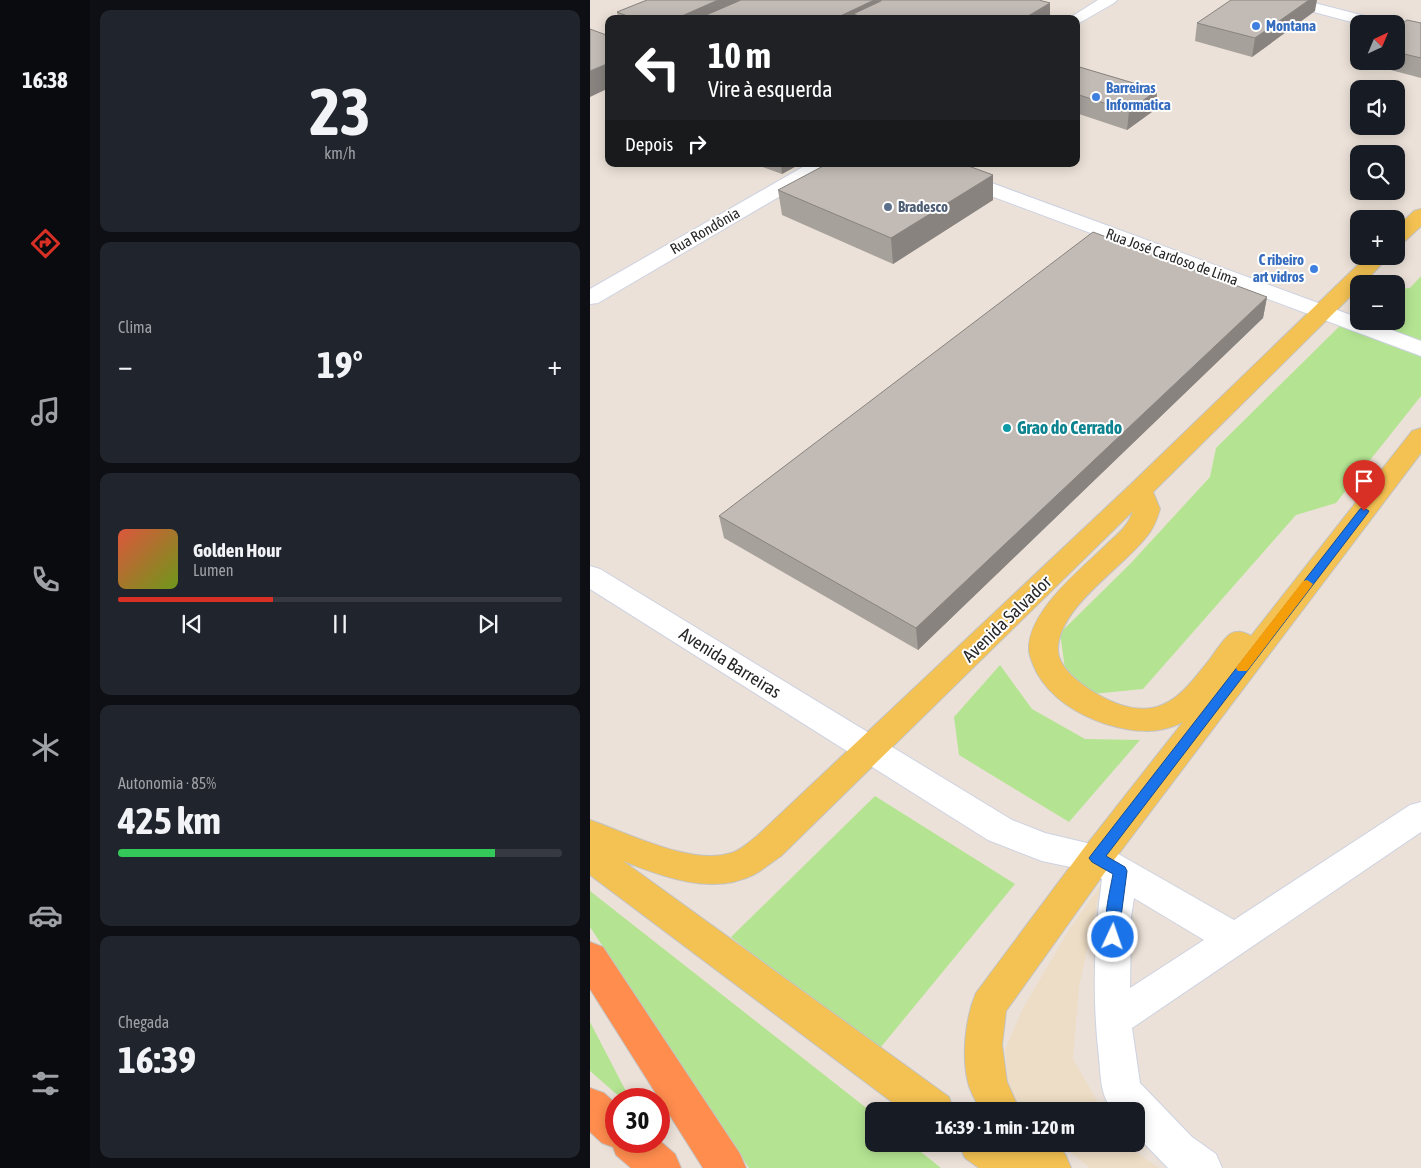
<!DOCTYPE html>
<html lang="pt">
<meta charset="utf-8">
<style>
body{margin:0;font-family:"Asap Condensed",sans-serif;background:#20242c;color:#f1f3f6;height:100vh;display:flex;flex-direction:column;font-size:19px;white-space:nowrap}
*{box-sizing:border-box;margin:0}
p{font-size:16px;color:#9ea1a6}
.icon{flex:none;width:28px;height:28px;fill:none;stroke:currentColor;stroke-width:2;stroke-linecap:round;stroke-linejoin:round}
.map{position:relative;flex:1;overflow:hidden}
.side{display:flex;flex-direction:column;gap:10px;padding:10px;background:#0d0f14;width:500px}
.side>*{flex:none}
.hud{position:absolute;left:15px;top:15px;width:475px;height:152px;border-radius:10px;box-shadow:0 2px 12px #0003;background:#202124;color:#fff;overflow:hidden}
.needle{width:32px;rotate:44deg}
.fabs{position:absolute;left:760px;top:15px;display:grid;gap:10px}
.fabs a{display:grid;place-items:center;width:55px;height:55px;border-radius:10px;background:#171b24;box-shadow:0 2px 12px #0003;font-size:25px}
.speed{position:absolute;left:15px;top:1088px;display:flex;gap:10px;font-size:25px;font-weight:700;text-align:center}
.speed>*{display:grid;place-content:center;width:65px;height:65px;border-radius:50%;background:#171b24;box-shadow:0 2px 12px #0003;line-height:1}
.speed .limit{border:8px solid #d22;background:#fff;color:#111}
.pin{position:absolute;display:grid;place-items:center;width:42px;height:42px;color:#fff;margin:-51px -21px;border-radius:50% 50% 50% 0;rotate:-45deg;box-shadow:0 0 5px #0007}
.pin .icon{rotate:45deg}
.me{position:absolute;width:55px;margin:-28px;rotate:3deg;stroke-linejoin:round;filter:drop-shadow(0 0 4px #0008)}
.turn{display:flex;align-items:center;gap:18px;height:105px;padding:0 20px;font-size:22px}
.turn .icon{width:65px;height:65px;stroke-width:2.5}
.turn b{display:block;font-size:35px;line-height:42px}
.then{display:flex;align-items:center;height:48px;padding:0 20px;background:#0003;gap:10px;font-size:19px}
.big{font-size:38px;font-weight:700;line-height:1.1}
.side .card{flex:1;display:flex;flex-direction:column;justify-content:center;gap:8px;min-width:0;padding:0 18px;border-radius:10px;background:#20242c}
.side .dial{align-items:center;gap:0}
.dial b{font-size:65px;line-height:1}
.song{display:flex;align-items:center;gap:15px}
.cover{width:60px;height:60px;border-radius:8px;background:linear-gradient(135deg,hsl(10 70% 55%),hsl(80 70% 35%))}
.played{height:5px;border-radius:2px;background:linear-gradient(90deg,#d93025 35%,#363941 35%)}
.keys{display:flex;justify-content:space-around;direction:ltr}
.heat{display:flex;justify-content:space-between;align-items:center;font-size:28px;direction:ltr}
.charge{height:8px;border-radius:4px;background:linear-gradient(90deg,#34c759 85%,#363941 0)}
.trip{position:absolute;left:275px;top:1102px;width:280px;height:50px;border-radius:10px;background:#171b24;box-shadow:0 2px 12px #0003;font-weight:700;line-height:50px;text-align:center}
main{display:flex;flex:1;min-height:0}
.menu{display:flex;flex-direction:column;width:90px;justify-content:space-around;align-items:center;background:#090b0e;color:#9ea1a6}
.menu .icon{width:35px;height:35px}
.menu .selected{color:#d93025}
.menu b{font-size:22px;color:#f1f3f6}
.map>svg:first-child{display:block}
</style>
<main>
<nav class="menu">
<b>16:38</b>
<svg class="icon selected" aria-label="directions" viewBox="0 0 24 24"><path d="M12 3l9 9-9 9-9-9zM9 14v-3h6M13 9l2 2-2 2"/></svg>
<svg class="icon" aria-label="music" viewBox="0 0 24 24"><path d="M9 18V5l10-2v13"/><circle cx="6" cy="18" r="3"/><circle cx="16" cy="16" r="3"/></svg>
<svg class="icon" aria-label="phone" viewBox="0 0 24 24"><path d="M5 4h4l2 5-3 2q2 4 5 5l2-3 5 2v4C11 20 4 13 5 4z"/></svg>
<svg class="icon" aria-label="climate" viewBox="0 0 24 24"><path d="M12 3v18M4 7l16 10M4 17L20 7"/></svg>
<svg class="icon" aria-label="car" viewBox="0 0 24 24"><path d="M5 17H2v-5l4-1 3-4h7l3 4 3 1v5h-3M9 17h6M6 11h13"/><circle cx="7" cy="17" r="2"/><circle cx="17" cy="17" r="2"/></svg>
<svg class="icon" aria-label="filters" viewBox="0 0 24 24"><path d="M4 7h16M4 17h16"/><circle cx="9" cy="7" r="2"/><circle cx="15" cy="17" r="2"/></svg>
</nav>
<section class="side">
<div class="card dial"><b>23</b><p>km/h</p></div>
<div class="card"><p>Clima</p>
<div class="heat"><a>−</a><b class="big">19°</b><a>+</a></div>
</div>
<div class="card">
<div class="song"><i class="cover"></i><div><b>Golden Hour</b><p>Lumen</p></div></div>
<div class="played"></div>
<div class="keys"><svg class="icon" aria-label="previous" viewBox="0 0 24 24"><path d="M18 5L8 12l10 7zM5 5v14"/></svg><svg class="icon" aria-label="pause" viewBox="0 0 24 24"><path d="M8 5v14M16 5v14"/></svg><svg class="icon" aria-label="next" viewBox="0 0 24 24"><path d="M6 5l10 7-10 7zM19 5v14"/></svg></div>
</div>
<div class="card"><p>Autonomia · 85%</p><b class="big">425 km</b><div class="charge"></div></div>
<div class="card"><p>Chegada</p><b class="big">16:39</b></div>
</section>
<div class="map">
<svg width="831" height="1168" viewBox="0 0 831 1168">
<rect width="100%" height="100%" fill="#ebe1d8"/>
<path fill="#edddc6" d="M 511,885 L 489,987 L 483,1059 L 513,1111 L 436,1111 L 420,1096 L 415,1050 L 433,1008 L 479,930 Z
M 470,1144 L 535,1144 L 569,1168 L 500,1168 Z"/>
<path fill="#b4e492" d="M 831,276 L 831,396 L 746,503 L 706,515 L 553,689 L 502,694 L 476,676 L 470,633 L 541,563 L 620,477 L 626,448 L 769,307 L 769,321 L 806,321 L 806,289 L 820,288 Z
M 410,665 L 442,709 L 495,739 L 550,740 L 479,822 L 369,755 L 364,717 Z
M 285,796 L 425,884 L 286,1053 L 141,937 Z
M 0,891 L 284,1114 L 284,1144 L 321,1144 L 351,1168 L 159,1168 L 0,927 Z
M 0,1022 L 40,1099 L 32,1099 L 0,1071 Z"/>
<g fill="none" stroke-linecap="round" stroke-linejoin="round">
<g stroke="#cdd2e1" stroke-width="2">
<path id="minor" d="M 508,0 L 527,0 L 524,3 L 491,22 L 486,24 L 486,19 L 478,19 Z
M 687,0 L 713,0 L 794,21 L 796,24 L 769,24 L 690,3 Z
M 218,164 L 240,164 L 238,168 L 8,303 L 0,304 L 0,289 Z
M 324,164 L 350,164 L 769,318 L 769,321 L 777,321 L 831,341 L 831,356 L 326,168 Z
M 0,566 L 10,569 L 422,820 L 455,833 L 518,848 L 644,920 L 820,805 L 831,802 L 831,832 L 542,1028 L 550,1083 L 602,1137 L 626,1154 L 632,1168 L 578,1168 L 546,1135 L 546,1111 L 524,1111 C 510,1097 511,1076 509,1058 C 502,998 504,938 512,879 L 499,871 L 452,861 L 398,840 L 0,589 ZM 544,898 L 614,940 L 540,988 L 541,917 Z"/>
</g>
<g stroke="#c3c3c3" stroke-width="2">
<path id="major" d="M 831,209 L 831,226 L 813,243 L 806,245 L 806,228 L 824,211 Z
M 777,256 L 799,256 L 773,284 L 769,284 L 769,288 L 563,492 L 570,509 C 567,519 564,528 557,536 C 533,568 468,607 468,650 C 468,662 479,674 488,681 C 509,698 545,717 572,705 C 590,698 604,679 616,664 C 623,656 631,641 640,634 C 647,630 655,632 661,636 L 822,431 L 831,428 L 831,453 L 518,868 L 416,1011 L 412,1045 L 417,1082 L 430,1111 L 391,1111 C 387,1103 382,1095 379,1086 C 371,1059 375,1019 386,993 L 494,848 L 593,722 C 568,735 542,732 516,724 C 488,715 461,698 447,673 C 444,667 440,658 439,651 C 437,611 492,569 518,543 C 529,533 538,526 543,511 L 191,856 C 182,862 174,869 165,874 C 123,896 74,877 33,861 L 359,1097 L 364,1111 L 314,1111 L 0,875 L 0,820 C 38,833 102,866 141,853 C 151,850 159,842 167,836 L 541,484 Z
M 369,1144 L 464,1144 L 475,1154 L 481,1168 L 389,1168 L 375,1158 Z"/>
</g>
<g stroke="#c3c3c3" stroke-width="2">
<path id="highway" d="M 0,942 L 13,947 L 150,1154 L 156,1168 L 113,1168 L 0,989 Z
M 0,1088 L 14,1093 L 26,1104 L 26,1141 L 69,1140 L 85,1154 L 91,1168 L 41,1168 L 26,1155 L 23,1147 L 12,1143 L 0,1132 Z"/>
</g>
<use href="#minor" fill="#fff" fill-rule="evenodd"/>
<use href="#major" fill="#f4c253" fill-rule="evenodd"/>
<use href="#highway" fill="#ff8d4e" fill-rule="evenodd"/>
</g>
<path fill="#a7a19c" d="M 57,0 L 460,19 L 28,19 L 27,12 Z
M 725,11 L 662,57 L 605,41 L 607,23 Z
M 831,23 L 831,78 L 778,64 L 779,61 L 806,61 L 806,28 Z
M 486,66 L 567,90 L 566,109 L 537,130 L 486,113 Z
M 164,164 L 210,164 L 192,174 Z
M 403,175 L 403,200 L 303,264 L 192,215 L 188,190 Z
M 677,297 L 673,318 L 328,650 L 134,538 L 129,516 Z"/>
<path fill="#88837f" d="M 128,0 L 165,0 L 128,19 L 85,19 Z
M 284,0 L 291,0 L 292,18 L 263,14 L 264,19 L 244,19 Z
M 719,0 L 727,0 L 725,11 L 662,57 L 665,38 Z
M 460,3 L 460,19 L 433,19 Z
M 19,63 L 19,88 L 0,97 L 0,71 Z
M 567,90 L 566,109 L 537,130 L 539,111 Z
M 191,164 L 210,164 L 192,174 Z
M 403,175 L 403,200 L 303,264 L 301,238 Z
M 677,297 L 673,318 L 328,650 L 326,628 Z"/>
<path fill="#c2bbb5" stroke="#88837f" d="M 57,0 L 128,0 L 85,19 L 45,19 L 27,12 Z
M 151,0 L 284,0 L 244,19 L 107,19 Z
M 291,0 L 449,0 L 460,3 L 433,19 L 409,19 L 406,18 L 404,19 L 279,19 L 263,14 L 291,1 Z
M 641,0 L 719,0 L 665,38 L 607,23 Z
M 817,20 L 831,23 L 831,58 L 806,52 L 806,28 Z
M 0,29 L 19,36 L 19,63 L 0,71 Z
M 486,66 L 567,90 L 539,111 L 486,94 Z
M 237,164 L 373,164 L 403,175 L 301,238 L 188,190 Z
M 503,232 L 677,297 L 326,628 L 129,516 Z"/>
<path fill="#1a73e8" stroke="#114b97" d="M 774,508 L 779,511 L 777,514 L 516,856 L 535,867 L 537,871 L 531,917 L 530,937 L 528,942 L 523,944 L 518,942 C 511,926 520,891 523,874 L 502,862 L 499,858 L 502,854 L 770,509 Z"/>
<path fill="#f59e0b" d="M 717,580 L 723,584 L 721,587 L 657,671 L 648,671 L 646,668 L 648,665 L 713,581 Z"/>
<g fill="#3f7fe0" stroke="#fff" stroke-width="2">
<circle cx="666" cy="26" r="5"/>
<circle cx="506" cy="97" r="5"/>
<circle cx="724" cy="269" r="5"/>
</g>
<circle fill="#5c6f8a" stroke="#fff" stroke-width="2" cx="298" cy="207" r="5"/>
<circle fill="#0f9aa8" stroke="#fff" stroke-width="2" cx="417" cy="428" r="5"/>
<g text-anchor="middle" stroke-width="4" stroke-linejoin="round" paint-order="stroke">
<g font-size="15" font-weight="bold" fill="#366cbe" stroke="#fff" text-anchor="start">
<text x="676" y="31">Montana</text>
<text x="516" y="93">Barreiras<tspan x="516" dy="17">Informatica</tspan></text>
<text x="714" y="265" text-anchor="end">C ribeiro<tspan x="714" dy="17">art vidros</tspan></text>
</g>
<g font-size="15" font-weight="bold" fill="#4e5e75" stroke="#fff" text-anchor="start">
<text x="308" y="212">Bradesco</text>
</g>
<g font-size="15" fill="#272727" stroke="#fff">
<text transform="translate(115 231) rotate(-30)" y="5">Rua Rondônia</text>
<text transform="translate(582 257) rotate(20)" y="5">Rua José Cardoso de Lima</text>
</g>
<g font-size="18" font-weight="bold" fill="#0d838f" stroke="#fff" text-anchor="start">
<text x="427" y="434">Grao do Cerrado</text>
</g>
<g font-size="18" fill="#272727" stroke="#fff">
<text transform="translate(417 619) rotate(-44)" y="6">Avenida Salvador</text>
<text transform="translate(140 663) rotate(32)" y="6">Avenida Barreiras</text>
</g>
</g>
</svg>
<div class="fabs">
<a><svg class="needle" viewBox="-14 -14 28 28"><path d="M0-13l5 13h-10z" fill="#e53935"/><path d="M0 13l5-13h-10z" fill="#9ea1a6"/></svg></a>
<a><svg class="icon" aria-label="sound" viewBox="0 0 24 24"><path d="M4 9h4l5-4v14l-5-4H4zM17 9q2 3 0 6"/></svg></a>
<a><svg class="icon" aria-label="search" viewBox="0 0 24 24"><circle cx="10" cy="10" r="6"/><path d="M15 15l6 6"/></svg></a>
<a>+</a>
<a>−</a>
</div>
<div class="speed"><div class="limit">30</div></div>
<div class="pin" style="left:774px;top:511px;background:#d93025"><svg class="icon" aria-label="arrive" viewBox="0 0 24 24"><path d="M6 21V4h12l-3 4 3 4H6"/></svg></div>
<svg class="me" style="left:523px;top:937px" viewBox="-20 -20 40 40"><circle r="17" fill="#1a73e8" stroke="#fff" stroke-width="3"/><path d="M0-11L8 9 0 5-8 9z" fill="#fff"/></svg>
<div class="trip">16:39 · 1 min · 120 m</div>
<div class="hud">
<div class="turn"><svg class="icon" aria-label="left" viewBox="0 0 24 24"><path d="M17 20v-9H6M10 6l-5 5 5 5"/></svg><div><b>10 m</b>Vire à esquerda</div></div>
<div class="then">Depois<svg class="icon" aria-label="right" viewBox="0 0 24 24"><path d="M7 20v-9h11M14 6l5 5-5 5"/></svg></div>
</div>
</div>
</main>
